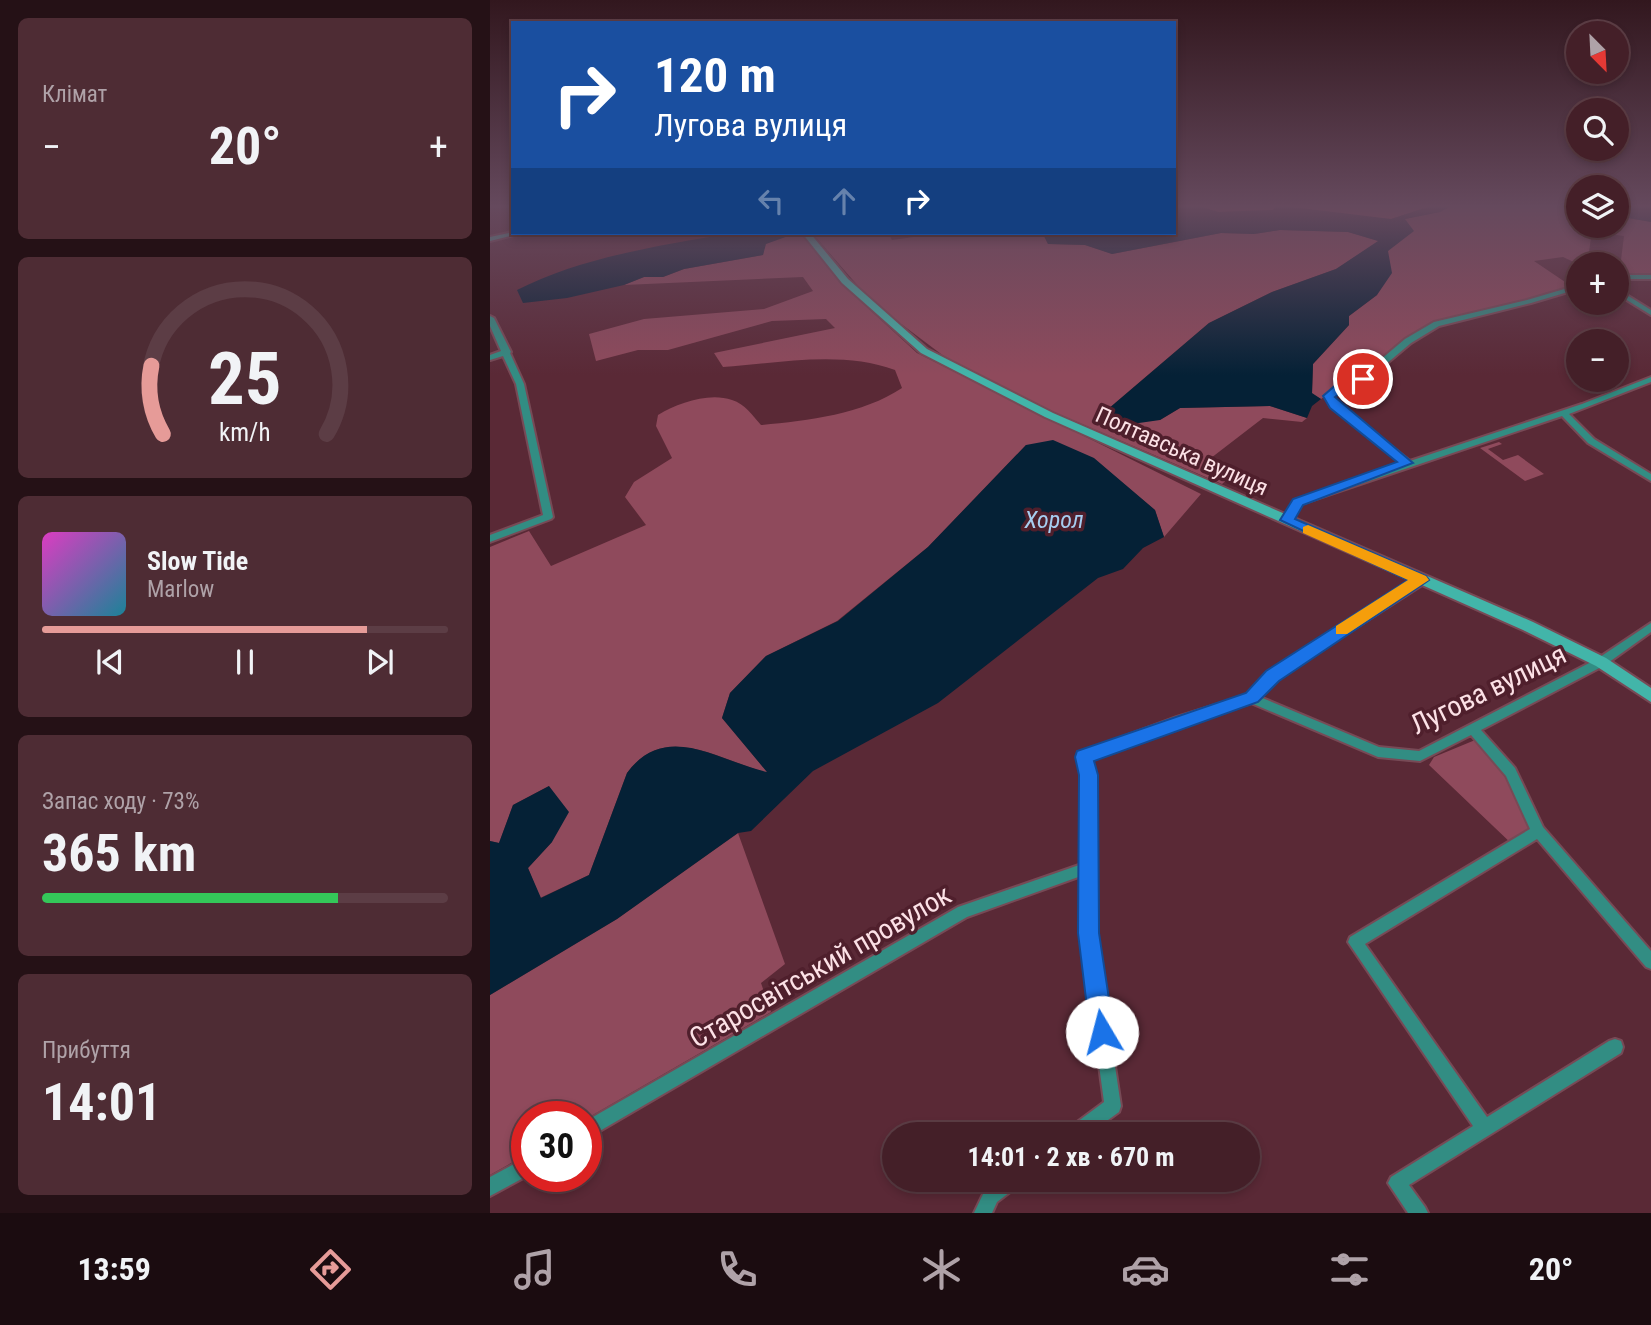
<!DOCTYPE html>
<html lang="uk">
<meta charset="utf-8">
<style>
body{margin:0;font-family:"Roboto Condensed",sans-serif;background:#4e2c34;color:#f1f3f6;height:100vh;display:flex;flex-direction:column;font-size:26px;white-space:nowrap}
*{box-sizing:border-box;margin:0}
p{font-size:23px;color:#afa2a8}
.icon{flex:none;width:38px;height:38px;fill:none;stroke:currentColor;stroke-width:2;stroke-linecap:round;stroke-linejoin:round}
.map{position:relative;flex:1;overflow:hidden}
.drawer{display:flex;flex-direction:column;gap:18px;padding:18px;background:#251116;width:490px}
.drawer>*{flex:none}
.top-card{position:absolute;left:21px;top:21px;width:665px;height:214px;border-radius:0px;box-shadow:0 4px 10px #0003,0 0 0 2px #5c3d45;background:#1a4fa0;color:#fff;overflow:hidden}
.needle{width:46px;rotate:156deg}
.buttons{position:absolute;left:1076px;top:21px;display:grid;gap:14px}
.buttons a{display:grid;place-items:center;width:63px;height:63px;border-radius:50%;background:#441f28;box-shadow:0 4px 10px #0003,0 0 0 2px #5c3d45;font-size:35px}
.speed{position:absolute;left:21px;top:1101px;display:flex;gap:14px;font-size:35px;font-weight:700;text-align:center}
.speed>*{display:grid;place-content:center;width:91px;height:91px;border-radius:50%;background:#441f28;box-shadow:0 4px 10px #0003,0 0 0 2px #5c3d45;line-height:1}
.speed .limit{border:10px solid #d22;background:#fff;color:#111}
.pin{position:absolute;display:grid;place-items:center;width:60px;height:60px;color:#fff;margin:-30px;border:4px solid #fff;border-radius:50%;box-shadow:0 2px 7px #0007}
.me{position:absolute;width:77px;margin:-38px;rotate:352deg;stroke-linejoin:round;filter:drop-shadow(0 0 5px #0008)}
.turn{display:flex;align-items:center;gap:24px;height:147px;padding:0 28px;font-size:32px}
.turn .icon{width:91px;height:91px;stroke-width:2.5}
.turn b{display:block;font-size:49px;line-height:60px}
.lanes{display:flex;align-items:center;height:66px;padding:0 28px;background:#0003;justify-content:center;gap:35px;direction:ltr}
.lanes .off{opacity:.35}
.big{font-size:52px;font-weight:700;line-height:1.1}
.drawer .card{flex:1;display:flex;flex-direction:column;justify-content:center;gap:10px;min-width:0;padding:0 24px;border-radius:10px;background:#4e2c34}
.drawer .dial{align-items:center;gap:0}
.dial svg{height:182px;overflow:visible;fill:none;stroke:#5c3d45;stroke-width:7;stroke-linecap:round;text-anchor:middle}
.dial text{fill:#f1f3f6;stroke:none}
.song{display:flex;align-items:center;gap:21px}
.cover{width:84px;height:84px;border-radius:10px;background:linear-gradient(135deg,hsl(310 70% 55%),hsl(190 70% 35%))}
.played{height:7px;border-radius:4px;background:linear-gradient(90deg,#e69b98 80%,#5c3d45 80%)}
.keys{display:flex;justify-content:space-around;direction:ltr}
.heat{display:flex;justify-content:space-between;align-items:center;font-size:38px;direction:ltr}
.charge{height:10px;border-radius:5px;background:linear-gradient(90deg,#34c759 73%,#5c3d45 0)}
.trip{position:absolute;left:392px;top:1122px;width:378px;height:70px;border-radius:35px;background:#441f28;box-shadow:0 4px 10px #0003,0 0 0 2px #5c3d45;font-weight:700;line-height:70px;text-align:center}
.tab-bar{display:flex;height:112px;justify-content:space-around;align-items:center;background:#1b0c10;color:#afa2a8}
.tab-bar .icon{width:49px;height:49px}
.tab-bar .selected{color:#e69b98}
.tab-bar b{font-size:32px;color:#f1f3f6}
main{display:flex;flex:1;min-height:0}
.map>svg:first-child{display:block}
</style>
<main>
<section class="drawer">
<div class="card"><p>Клімат</p>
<div class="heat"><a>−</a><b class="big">20°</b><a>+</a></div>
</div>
<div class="card dial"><svg viewBox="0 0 100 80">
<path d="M14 69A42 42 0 1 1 86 69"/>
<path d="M14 69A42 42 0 0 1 9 39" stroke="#e69b98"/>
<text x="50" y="56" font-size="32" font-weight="700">25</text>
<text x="50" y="72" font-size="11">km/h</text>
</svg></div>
<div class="card">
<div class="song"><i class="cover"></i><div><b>Slow Tide</b><p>Marlow</p></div></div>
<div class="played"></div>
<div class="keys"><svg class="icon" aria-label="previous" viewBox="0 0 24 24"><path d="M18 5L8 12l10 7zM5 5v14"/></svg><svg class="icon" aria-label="pause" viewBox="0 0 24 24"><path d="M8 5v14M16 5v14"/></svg><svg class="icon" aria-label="next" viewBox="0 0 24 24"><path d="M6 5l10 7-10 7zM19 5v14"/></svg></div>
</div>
<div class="card"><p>Запас ходу · 73%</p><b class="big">365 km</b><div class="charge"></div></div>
<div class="card"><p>Прибуття</p><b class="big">14:01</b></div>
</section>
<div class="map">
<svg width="1161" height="1213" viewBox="0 0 1161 1213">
<rect width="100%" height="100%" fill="#5a2936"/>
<path fill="#8f4a5c" d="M 706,205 L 944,205 L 901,219 L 784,210 L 728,212 Z
M 963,205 L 1066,205 L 1088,211 L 1088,226 L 1127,226 L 1127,216 L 1161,222 L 1161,277 L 1129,276 L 1134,236 L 1102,232 L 1097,264 L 1088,264 L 1073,257 L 1044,261 L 1084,288 L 947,324 L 918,341 L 873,379 L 851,386 L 831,399 L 822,394 L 823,364 L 859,325 L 859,316 L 887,295 L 898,251 L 915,219 L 950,212 Z
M 790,230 L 858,232 L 889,241 L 846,269 L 782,292 L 719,323 L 611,415 L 670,420 L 690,408 L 780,406 L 817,418 L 812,422 L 773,418 L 721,458 L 746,472 L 732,484 L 547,405 L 459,360 L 382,302 L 322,233 L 398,233 L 402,240 L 452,233 L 554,236 L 558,244 L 595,245 L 622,254 L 731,233 L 764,234 Z
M 298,233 L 310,233 L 353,285 L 427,353 L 711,494 L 674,537 L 665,510 L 603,458 L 536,445 L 438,547 L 347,621 L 276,656 L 240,693 L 232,718 L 278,773 C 229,760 175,721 137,773 L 99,875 L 50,898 L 38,868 L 62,842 L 59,786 L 23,805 L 9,843 L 0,841 L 0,547 L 39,531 L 61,566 L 156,525 L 135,497 L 144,482 L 182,458 L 166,426 L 168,415 C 188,403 219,392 242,400 C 255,404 262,415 271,425 C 317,421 373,414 412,388 L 405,370 C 352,350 289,363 233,367 L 224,353 L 345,328 L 336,319 L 282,321 L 178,350 L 148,350 L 106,361 L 99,334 L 154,319 L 274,309 L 323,291 L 313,277 L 134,285 L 154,277 L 173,277 L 194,269 L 273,255 L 275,244 L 300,235 Z
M 1009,442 L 1012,444 L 998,449 L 1013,460 L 1028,455 L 1054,474 L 1035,481 L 990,448 Z
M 990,738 L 1021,772 L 1048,831 L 1024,846 L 939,765 L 944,757 Z
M 248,833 L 295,964 L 271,983 L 281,1012 L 96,1119 L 96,1116 L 37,1116 L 37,1154 L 0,1175 L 0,995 L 127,919 Z"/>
<path fill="#052136" d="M 684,205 L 706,205 L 728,212 L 783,210 L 786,205 L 901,219 L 944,205 L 963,205 L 950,212 L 915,219 L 924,231 L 898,251 L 902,273 L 887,295 L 859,316 L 859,325 L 823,364 L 822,393 L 831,399 L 822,406 L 817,418 L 780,406 L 690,408 L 670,420 L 642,424 L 610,416 L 719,323 L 782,292 L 846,269 L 888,241 L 858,232 L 790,230 L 764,234 L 731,233 L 622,254 L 595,245 L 558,244 L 554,236 L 508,233 L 684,233 Z
M 1127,205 L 1161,205 L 1161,222 L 1127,216 Z
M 243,233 L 301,235 L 276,244 L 273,255 L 194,269 L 173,277 L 154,277 L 134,285 L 77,298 L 33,303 L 27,290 C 92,257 172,245 243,233 Z
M 563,440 L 604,458 L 665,510 L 674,537 L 653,548 L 633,569 L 608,578 L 448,703 L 323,771 L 261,831 L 248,833 L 127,919 L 0,995 L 0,841 L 9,843 L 23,805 L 59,786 L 79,812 L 62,842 L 38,868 L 51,898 L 99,875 L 137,773 C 176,720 228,761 277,772 L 232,718 L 240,693 L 276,656 L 348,621 L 438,547 L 536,445 Z"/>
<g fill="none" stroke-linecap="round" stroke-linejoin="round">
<g stroke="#774a56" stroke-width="4">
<path id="street" d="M 1127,275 L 1161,275 L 1161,279 L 1127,279 Z
M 1088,285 L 1088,289 L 1041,303 L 949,326 L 921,343 L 876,381 L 854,388 L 843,396 L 847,404 L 920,461 L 1092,404 L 1161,377 L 1161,382 L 1079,414 L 1104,439 L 1161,474 L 1161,481 L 1098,443 L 1072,416 L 811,504 L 800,522 L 794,522 L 792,520 L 805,500 L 913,464 L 841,407 L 835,396 L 848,384 L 870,377 L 915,339 L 944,322 L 1037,300 Z
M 1127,289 L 1161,310 L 1161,315 L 1127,294 Z
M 0,316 L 4,318 L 21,352 L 20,353 L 34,384 L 63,517 L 61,519 L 0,542 L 0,535 L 53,515 L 26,384 L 13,356 L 0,360 L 0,355 L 11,351 L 0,326 Z
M 931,576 L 936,580 L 935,583 L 786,679 L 770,697 L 889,747 L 929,751 L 1107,659 L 1161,623 L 1161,632 L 1115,665 L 991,730 L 1025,768 L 1053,827 L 1161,951 L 1161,969 L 1156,967 L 1047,839 L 875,944 L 997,1117 L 1119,1041 L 1125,1039 L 1131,1041 L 1133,1047 L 1131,1053 L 919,1185 L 935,1207 L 938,1213 L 918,1213 L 898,1183 L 901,1177 L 983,1126 L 858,942 L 860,937 L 1040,829 L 1016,776 L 981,735 L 930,761 L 888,757 L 761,703 L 694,724 L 601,760 L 605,775 L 605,863 L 607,867 L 605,871 L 605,933 L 631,1106 L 629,1112 L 599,1134 L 577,1134 L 579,1128 L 614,1102 L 591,933 L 591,876 L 477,917 L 96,1139 L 96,1121 L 468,907 L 592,864 L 593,775 L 588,757 L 590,753 L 687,717 L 758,695 L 778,673 Z
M 37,1157 L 37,1176 L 0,1196 L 0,1177 Z
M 508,1180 L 531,1180 L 528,1186 L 507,1202 L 502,1213 L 484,1213 L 495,1190 Z"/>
</g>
<g stroke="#774a56" stroke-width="4">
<path id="secondary" d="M 23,232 L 32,233 L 0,241 L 0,237 Z
M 312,233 L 320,233 L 358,279 L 437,349 L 563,413 L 1043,622 L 1116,658 L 1161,688 L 1161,702 L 1106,666 L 1033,630 L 555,417 L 431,353 L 352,283 Z"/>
</g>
<use href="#street" fill="#328d83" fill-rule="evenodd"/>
<use href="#secondary" fill="#42b5a9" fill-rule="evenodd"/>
</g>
<linearGradient id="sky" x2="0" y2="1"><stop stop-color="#32171e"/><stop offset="0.55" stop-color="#65495d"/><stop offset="1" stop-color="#65495d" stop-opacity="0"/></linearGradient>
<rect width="1161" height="375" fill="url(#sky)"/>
<path fill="#1a73e8" stroke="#114b97" stroke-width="2" d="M 873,376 L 879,379 L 877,382 L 856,389 L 845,397 L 923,463 L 813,505 L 805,519 L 936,576 L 939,580 L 789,681 L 768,702 L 604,761 L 608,775 L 609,933 L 624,1032 L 621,1040 L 612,1044 L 604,1040 L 600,1032 L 588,933 L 589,775 L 585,757 L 587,751 L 756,693 L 776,671 L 918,580 L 790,520 L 803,499 L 907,462 L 840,408 L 833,396 L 847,384 Z"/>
<path fill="#f59e0b" d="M 818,525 L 936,576 L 939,580 L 857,634 L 846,634 L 846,626 L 918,580 L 813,533 L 813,527 Z"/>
<g text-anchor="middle" stroke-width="7" stroke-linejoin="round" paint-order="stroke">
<g font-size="23" fill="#fce1e6" stroke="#4f1f2c">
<text transform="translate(692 451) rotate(24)" y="8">Полтавська вулиця</text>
</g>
<g font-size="24" font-style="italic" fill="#a6cdf0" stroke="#4f1f2c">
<text x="564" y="528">Хорол</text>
</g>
<g font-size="28" fill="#fce1e6" stroke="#4f1f2c">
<text transform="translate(998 689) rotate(-26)" y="10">Лугова вулиця</text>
<text transform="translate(330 966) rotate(-30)" y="10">Старосвітський провулок</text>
</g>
</g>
</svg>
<div class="buttons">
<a><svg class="needle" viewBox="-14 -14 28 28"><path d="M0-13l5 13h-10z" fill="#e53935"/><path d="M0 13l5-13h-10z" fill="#afa2a8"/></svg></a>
<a><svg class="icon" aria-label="search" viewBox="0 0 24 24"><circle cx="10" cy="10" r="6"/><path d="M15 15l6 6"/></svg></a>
<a><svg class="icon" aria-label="layers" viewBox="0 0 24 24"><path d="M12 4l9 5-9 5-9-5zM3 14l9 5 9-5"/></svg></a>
<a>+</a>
<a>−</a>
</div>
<div class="speed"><div class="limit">30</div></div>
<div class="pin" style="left:873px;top:379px;background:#d93025"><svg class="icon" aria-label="arrive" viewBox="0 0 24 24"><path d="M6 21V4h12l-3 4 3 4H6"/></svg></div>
<svg class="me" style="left:612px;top:1032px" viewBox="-20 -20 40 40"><circle r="19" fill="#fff"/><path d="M0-13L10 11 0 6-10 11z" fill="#1a73e8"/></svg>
<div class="trip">14:01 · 2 хв · 670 m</div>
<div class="top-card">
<div class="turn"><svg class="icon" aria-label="right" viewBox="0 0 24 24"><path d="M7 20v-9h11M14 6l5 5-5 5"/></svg><div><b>120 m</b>Лугова вулиця</div></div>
<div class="lanes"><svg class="icon off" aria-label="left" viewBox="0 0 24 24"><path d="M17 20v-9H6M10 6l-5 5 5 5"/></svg><svg class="icon off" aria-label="ahead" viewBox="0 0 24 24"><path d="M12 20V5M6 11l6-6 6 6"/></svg><svg class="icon" aria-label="right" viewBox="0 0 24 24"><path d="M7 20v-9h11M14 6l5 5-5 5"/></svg></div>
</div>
</div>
</main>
<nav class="tab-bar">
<b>13:59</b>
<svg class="icon selected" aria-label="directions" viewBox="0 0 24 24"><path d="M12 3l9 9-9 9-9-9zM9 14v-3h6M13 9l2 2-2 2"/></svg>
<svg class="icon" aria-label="music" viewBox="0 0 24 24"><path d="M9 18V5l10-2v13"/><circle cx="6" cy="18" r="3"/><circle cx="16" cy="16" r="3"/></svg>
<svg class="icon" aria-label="phone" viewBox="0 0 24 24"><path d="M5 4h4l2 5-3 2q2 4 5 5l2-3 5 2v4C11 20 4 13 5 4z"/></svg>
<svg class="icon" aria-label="climate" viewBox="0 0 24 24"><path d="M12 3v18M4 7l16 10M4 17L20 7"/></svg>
<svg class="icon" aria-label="car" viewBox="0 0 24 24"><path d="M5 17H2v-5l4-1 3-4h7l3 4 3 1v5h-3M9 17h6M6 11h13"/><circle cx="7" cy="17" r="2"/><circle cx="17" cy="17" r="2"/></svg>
<svg class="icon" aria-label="filters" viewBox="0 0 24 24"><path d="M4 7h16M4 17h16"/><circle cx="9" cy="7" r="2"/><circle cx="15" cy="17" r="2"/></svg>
<b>20°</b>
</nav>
